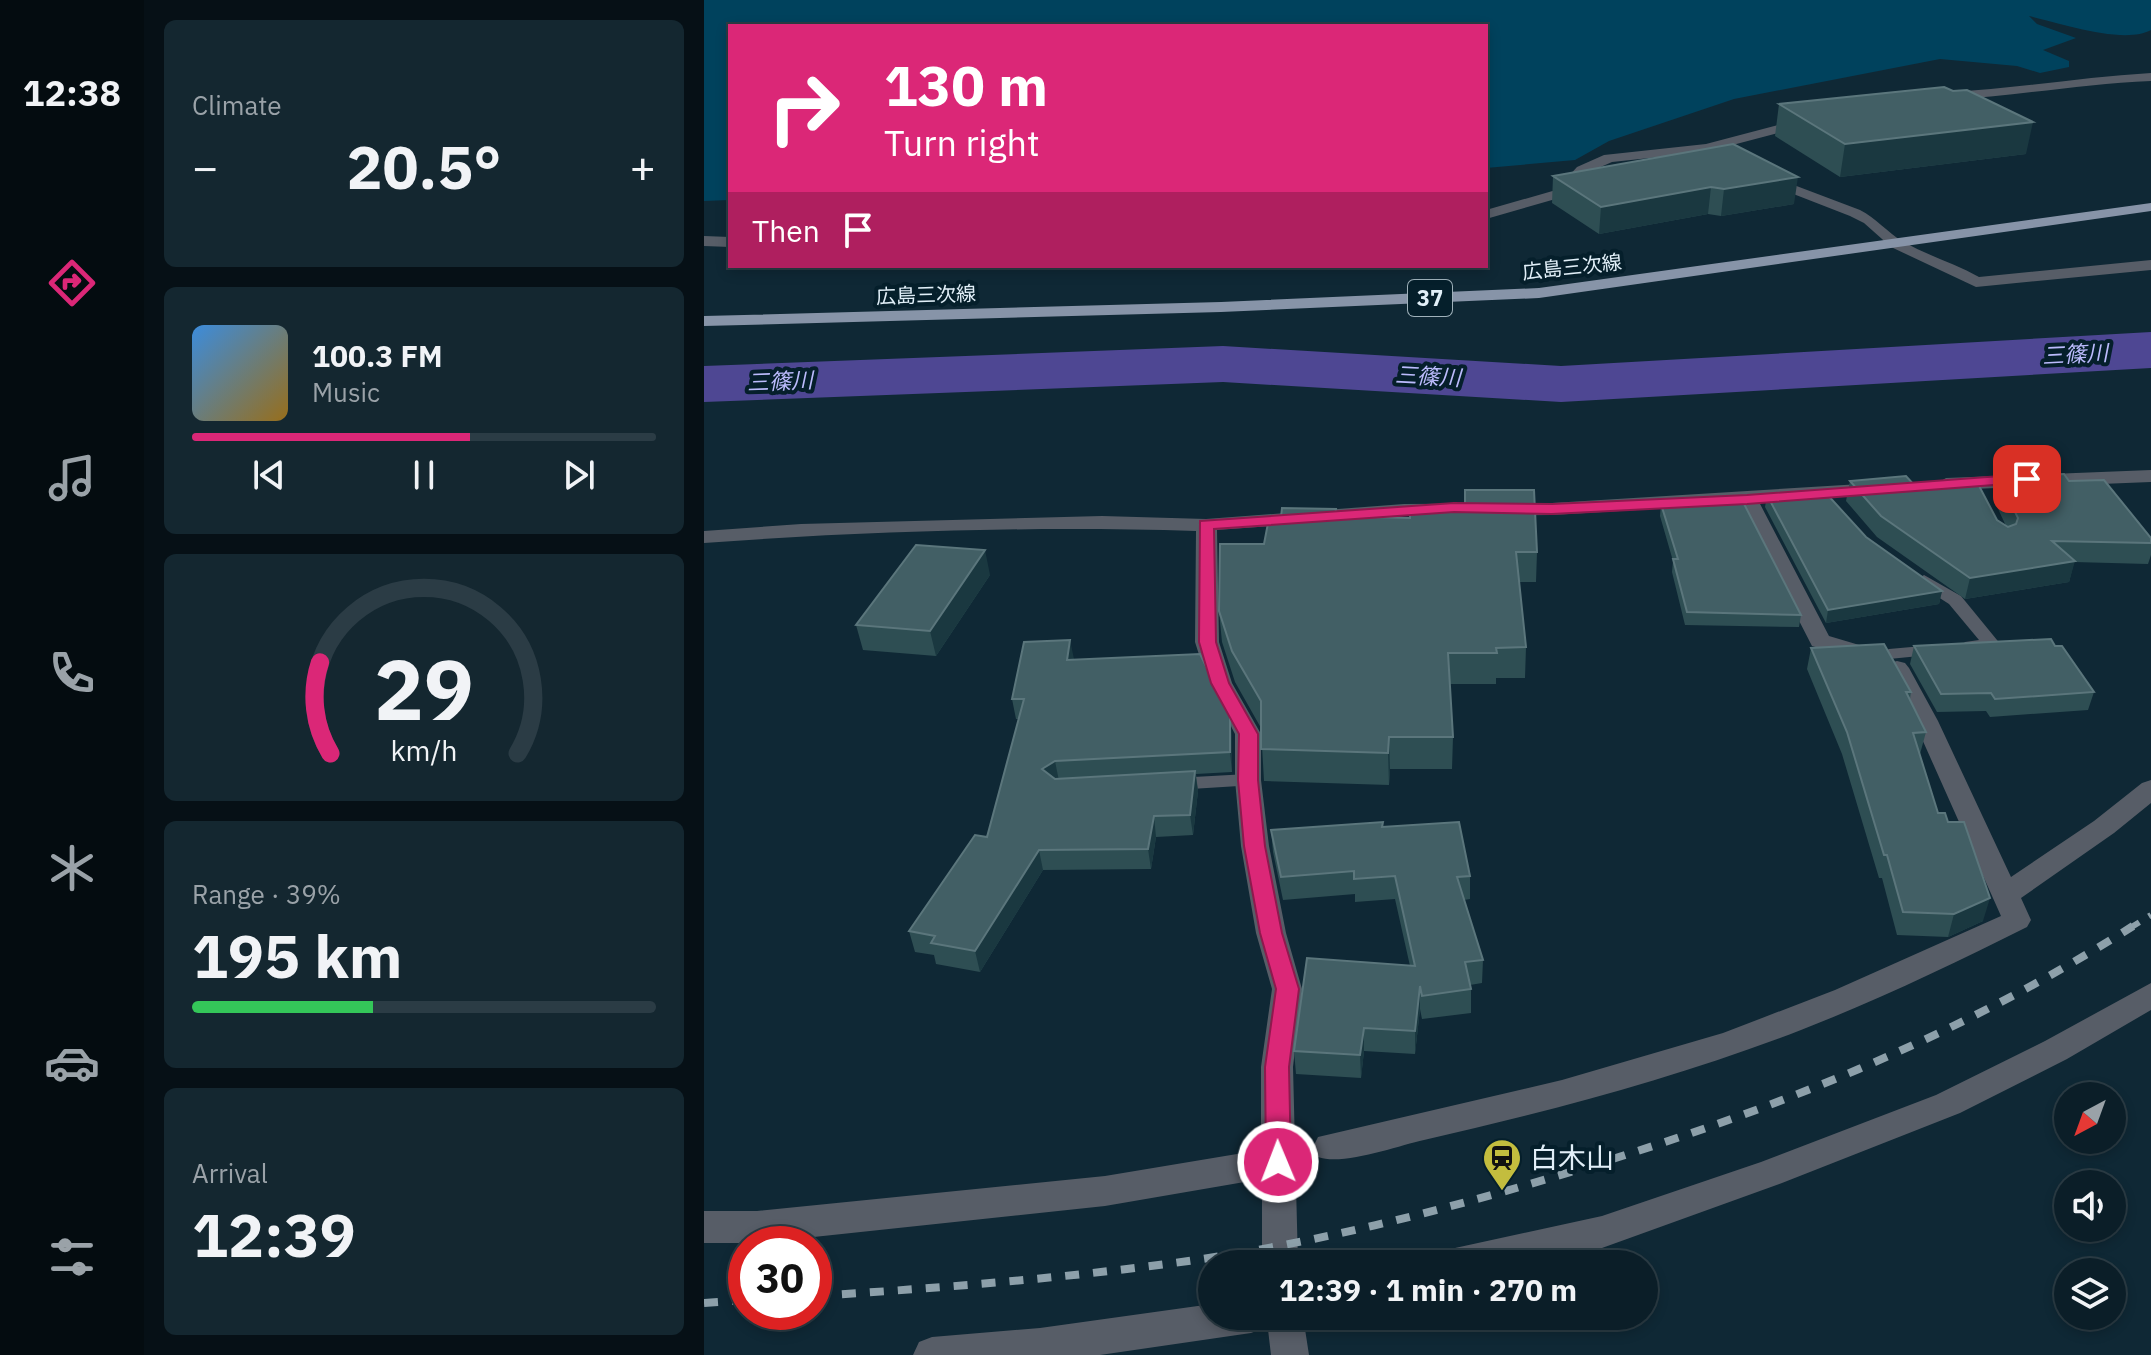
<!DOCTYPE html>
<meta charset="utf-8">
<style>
body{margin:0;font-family:"IBM Plex Sans","Noto Sans JP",sans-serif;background:#142730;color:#f1f3f6;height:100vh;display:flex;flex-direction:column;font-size:30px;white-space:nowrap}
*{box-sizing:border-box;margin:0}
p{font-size:26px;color:#9aa2a8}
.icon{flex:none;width:44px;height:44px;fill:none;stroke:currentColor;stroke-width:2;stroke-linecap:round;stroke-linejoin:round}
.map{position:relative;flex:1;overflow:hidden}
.sheet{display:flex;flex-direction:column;gap:20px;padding:20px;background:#061016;width:560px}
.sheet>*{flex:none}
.hud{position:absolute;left:24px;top:24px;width:760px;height:244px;border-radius:0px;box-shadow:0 4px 12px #0003,0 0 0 2px #2b3c45;background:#db2777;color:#fff;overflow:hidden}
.needle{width:52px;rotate:221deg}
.tools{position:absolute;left:1350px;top:1082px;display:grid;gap:16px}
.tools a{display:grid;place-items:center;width:72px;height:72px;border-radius:50%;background:#0b1e28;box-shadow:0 4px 12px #0003,0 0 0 2px #2b3c45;font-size:40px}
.speed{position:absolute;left:24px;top:1226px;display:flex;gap:16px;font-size:40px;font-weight:700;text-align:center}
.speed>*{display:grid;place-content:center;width:104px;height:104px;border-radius:50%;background:#0b1e28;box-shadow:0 4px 12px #0003,0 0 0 2px #2b3c45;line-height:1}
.speed .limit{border:12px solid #d22;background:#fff;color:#111}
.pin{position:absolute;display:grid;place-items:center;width:68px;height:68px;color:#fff;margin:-34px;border-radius:16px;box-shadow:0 4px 12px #0006}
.me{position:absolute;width:88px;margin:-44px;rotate:359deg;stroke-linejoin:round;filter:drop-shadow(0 0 6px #0008)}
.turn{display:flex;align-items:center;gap:28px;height:168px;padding:0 24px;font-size:36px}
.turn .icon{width:104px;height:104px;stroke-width:2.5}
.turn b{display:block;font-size:56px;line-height:68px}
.then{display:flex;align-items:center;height:76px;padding:0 24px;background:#0003;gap:16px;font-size:30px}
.big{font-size:60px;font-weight:700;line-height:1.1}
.sheet .tile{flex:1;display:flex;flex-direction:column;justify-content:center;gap:12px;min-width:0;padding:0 28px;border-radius:12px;background:#142730}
.sheet .dial{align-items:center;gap:0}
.dial svg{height:208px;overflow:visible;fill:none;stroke:#2b3c45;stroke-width:7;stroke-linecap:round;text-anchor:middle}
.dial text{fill:#f1f3f6;stroke:none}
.song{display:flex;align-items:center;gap:24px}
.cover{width:96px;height:96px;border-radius:12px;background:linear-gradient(135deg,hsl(210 70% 55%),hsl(40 70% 35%))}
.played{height:8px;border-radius:4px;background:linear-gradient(90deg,#db2777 60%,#2b3c45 60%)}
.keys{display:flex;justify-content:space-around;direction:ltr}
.heat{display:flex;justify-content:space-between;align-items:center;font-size:44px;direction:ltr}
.charge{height:12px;border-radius:6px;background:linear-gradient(90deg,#34c759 39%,#2b3c45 0)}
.trip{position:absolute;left:494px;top:1250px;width:460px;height:80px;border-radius:40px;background:#0b1e28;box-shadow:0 4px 12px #0003,0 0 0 2px #2b3c45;font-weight:700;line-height:80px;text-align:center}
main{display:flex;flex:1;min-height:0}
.dock{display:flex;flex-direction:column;width:144px;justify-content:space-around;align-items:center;background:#040c10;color:#9aa2a8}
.dock .icon{width:56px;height:56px}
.dock .on{color:#db2777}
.dock b{font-size:36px;color:#f1f3f6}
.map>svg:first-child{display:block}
</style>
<main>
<nav class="dock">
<b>12:38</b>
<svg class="icon on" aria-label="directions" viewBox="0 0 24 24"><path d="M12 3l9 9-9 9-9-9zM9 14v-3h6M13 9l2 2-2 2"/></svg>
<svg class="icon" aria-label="music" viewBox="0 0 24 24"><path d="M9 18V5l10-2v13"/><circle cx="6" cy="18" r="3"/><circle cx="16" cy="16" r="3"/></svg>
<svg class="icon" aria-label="phone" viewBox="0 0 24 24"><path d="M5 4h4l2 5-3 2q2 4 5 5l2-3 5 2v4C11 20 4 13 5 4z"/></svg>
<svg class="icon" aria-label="climate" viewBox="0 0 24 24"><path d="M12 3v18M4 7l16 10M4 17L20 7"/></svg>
<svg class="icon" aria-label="car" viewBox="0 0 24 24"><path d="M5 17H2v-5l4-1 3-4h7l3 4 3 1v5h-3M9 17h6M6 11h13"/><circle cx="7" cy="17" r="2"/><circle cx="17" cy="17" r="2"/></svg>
<svg class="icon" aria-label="filters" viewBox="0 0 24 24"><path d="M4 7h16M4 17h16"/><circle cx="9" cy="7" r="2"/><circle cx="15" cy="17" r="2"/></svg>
</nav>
<section class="sheet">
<div class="tile"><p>Climate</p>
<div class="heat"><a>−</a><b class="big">20.5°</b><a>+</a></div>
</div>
<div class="tile">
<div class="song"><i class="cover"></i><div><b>100.3 FM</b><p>Music</p></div></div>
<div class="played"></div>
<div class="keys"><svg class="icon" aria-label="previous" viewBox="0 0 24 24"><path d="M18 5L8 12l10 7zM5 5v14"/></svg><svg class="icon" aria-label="pause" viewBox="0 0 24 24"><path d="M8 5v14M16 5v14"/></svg><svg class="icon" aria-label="next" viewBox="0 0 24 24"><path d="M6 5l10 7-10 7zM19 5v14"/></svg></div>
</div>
<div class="tile dial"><svg viewBox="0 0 100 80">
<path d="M14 69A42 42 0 1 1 86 69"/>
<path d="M14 69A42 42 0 0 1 10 34" stroke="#db2777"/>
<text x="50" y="56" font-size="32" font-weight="700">29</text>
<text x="50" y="72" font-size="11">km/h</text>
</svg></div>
<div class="tile"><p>Range · 39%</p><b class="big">195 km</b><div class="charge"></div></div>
<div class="tile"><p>Arrival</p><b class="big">12:39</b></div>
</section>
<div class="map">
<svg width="1447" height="1355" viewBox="0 0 1447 1355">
<rect width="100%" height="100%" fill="#0f2835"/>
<path fill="#00425d" d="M 0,0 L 1447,0 L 1447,30 C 1420,45 1355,23 1325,16 L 1333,24 L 1372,38 L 1339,50 L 1365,61 L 1365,67 L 1336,73 L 1313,66 L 1236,59 L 1030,99 L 905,141 L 871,160 L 782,168 L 782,26 L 26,26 L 26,200 L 0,201 Z"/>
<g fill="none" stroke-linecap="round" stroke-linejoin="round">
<path fill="#4e4793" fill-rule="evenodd" d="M 1447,332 L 1447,368 L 857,402 L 519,382 L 0,402 L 0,366 L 519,346 L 857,366 Z"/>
<path fill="#575d67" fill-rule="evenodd" d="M 1220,575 L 1257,596 L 1293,640 L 1296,644 L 1293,648 L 1261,650 L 1258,646 L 1261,642 L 1275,640 L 1245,604 L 1214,584 L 1212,580 Z
M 1230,645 L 1236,646 L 1239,650 L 1236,654 L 1185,659 L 1176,654 L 1185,649 Z
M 544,774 L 551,775 L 554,780 L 551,785 L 471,790 L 461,784 L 471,778 Z"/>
<path fill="#575d67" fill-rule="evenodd" d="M 1447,73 L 1447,81 C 1378,84 1312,96 1243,100 L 1237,96 L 1243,92 C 1312,89 1378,77 1447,73 Z
M 1104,117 L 1108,118 L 1108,124 L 1002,152 L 908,162 L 883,173 L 862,196 L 782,219 L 782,210 L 852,190 L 873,167 L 900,155 L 1002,144 Z
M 1061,174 L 1156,210 C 1172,218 1183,232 1198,241 C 1222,255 1250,263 1275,277 L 1447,260 L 1447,270 L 1272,287 L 1187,247 L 1160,223 L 1146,216 L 1056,181 L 1056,175 Z
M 0,236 L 26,237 L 26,247 L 0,246 Z
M 1447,470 L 1447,482 L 1242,490 L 1232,484 L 1242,478 Z
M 1173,483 L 1180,485 L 1183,489 L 1180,493 L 1055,502 L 1125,636 L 1172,650 L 1176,655 L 1172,660 L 1164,662 L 1108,646 L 1035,504 L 848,515 L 700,516 L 513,530 L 515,642 L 528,683 L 557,734 L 557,780 L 565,846 L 582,933 L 598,989 L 589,1067 L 594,1264 L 558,1264 L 558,1179 L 401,1206 L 53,1243 L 0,1243 L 0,1211 L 53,1211 L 401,1176 L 557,1150 L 557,1067 L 568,989 L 552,933 L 537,846 L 531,780 L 531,734 L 504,683 L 491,642 L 492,531 C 328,526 163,531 0,543 L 0,531 L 97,524 L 398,516 L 502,519 L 700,504 L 848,503 Z
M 1193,661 L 1201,663 L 1205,668 L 1234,721 L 1307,877 L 1390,821 L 1438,783 L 1447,780 L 1447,803 L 1410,833 L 1317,898 L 1327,920 L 1323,927 C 1249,964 1174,1000 1097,1030 C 975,1077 848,1111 720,1140 C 693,1146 639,1166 614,1157 L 609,1147 L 614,1137 L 858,1080 L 1019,1033 L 1131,990 L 1297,916 L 1210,721 L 1181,668 L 1185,663 Z
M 1447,983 L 1447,1010 L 1363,1059 L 1256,1113 L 1078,1183 L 898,1248 L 824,1264 L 733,1264 L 738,1253 L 751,1248 L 898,1216 L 1057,1162 L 1232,1095 L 1341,1041 Z
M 508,1304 L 508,1316 L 599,1316 L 605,1355 L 567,1355 L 563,1321 L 560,1328 L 547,1333 L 396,1355 L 209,1355 L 215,1342 L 228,1337 L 336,1328 Z"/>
<path fill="#8794a8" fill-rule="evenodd" d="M 1447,203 L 1447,211 L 835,298 L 517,312 L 0,326 L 0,316 L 517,302 L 835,288 Z"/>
<path stroke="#8da0aa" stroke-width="6" stroke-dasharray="11 11" stroke-linecap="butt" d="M 1426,928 L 1447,915"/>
<path stroke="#8da0aa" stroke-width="8" stroke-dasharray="14 14" stroke-linecap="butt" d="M 110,1296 C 237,1288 365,1278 491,1260 C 610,1243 728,1213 843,1179 C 1050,1118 1246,1042 1429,926
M 0,1303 L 42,1300"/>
</g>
<path fill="#2e4e53" d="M 1075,104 L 1322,154 L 1136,177 L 1071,136 Z
M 1029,144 L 1090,204 L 1017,216 L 1004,214 L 895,234 L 848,203 L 849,176 Z
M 1294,477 L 1365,481 L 1447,538 L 1447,555 L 1444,564 L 1370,562 L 1365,582 L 1261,599 L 1173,537 L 1142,501 L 1146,481 L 1211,486 L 1293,520 L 1302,526 L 1289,498 Z
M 761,490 L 833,552 L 832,582 L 815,582 L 822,647 L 821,678 L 792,678 L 792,684 L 746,684 L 749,737 L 748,769 L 686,769 L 685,785 L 560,781 L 557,728 L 531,682 L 518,642 L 515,611 L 560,544 L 632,516 L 706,518 L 761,512 Z
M 1063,495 L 1162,537 L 1238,591 L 1235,604 L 1122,623 L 1061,507 Z
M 966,500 L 1097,615 L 1095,627 L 981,625 L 968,572 L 969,561 L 956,516 L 957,504 L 965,504 Z
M 286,575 L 232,656 L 159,650 L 152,625 Z
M 1210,646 L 1351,646 L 1390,692 L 1384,710 L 1286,717 L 1282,711 L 1233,712 L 1206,664 Z
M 1107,648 L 1207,692 L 1206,699 L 1222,732 L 1216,754 L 1234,813 L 1279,921 L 1244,937 L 1193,935 L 1178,878 L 1175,878 L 1138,754 L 1103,669 Z
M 370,660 L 528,735 L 528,772 L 492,774 L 494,791 L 489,835 L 452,837 L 447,869 L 339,870 L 276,972 L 232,964 L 230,955 L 211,952 L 205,931 L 283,837 L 315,719 L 312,719 L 308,699 Z
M 679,827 L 766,876 L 766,899 L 760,900 L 779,960 L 778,983 L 766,985 L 767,989 L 767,1013 L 718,1019 L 716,1009 L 711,1054 L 660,1051 L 657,1078 L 592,1074 L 590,1051 L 706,966 L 691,899 L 651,902 L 651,894 L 579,900 L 569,852 L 567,830 Z"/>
<path fill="#1a3840" d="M 1329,122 L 1322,154 L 1136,177 L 1141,144 Z
M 1094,177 L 1090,204 L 1017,216 L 1020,189 Z
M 1007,187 L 1004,214 L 895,234 L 897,207 Z
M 281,550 L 286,575 L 232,656 L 226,631 Z
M 1371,561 L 1365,582 L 1261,599 L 1266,578 Z
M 1238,591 L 1235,604 L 1122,623 L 1124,610 Z
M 366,640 L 370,659 L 367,680 L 363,660 Z
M 526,715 L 528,735 L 528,772 L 526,752 Z
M 685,737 L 686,769 L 685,785 L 684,753 Z
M 351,761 L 355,781 L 338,769 Z
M 491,771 L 494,791 L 489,835 L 486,815 Z
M 450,816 L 452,837 L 447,869 L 444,849 Z
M 335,850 L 339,870 L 276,972 L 271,951 Z
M 1286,898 L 1279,921 L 1244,937 L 1250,914 Z
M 716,986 L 716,1009 L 711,1054 L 711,1031 Z
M 660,1028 L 660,1051 L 657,1078 L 656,1055 Z"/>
<path fill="#425f65" stroke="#5b767c" stroke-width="2" d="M 1240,87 L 1249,91 L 1263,90 L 1329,122 L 1141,144 L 1075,104 Z
M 1029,144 L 1094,177 L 1020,189 L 1007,187 L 897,207 L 849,176 Z
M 1360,474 L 1365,481 L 1400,480 L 1447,538 L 1447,543 L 1348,541 L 1371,561 L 1266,578 L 1177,516 L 1146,481 L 1202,476 L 1211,486 L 1272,480 L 1293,520 L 1304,527 L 1312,524 L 1314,518 L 1294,477 Z
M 761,490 L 830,490 L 833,552 L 812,552 L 822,647 L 792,648 L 793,653 L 744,653 L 749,737 L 685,737 L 684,753 L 557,749 L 557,701 L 528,651 L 515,611 L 516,544 L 560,544 L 565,518 L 577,517 L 578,508 L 632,509 L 631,516 L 706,518 L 706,511 L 761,512 Z
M 1121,492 L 1162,537 L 1238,591 L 1124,610 L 1063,495 Z
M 1036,496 L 1097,615 L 983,612 L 969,559 L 974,559 L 957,504 L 967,504 L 966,500 Z
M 212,545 L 281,550 L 226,631 L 152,625 Z
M 1347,639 L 1351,646 L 1358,646 L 1390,692 L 1291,699 L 1287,693 L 1237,694 L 1210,646 Z
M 366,640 L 363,660 L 496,654 L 526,715 L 526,752 L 351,761 L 338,769 L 351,779 L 491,771 L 486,815 L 450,816 L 444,849 L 335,850 L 271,951 L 227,943 L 231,936 L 205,931 L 271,835 L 283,837 L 320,699 L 308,699 L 320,642 Z
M 1180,644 L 1207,692 L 1202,692 L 1222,732 L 1209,733 L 1234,813 L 1241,813 L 1244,822 L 1260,822 L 1286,898 L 1250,914 L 1199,912 L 1183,855 L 1180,855 L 1143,732 L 1107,648 Z
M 679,822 L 678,827 L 755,822 L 766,876 L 753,877 L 779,960 L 761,962 L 767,989 L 718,996 L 716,986 L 711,1031 L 660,1028 L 656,1055 L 590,1051 L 603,958 L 711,966 L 691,876 L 650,879 L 650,871 L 577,877 L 567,830 Z"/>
<path fill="#db2777" stroke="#8e194d" stroke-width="2" d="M 1323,474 L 1329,476 L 1329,482 L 1043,504 L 848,514 L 750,512 L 510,529 L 512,642 L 525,683 L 554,734 L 554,780 L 561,846 L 578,933 L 595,989 L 585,1067 L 587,1162 L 583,1170 L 574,1173 L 565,1170 L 562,1162 L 561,1067 L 572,989 L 556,933 L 540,846 L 534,780 L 535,734 L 507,683 L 495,642 L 496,521 L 750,503 L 848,504 L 1043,495 Z"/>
<defs>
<g id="station-pin" transform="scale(2)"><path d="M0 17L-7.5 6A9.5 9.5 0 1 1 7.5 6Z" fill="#c3bd3e" stroke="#051f2b"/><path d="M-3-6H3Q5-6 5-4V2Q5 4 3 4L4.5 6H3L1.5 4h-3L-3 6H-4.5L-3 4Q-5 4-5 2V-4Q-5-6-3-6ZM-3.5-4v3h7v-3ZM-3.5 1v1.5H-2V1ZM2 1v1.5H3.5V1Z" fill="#111"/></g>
</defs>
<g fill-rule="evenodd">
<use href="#station-pin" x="798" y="1158"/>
</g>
<g text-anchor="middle" stroke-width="8" stroke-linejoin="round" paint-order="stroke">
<g font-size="20" fill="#e1eff8" stroke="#051f2b">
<text transform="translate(868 267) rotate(-6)" y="7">広島三次線</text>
<text transform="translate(222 295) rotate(-2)" y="7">広島三次線</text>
</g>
<rect fill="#051f2b" stroke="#9fb1ba" stroke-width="2" x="704" y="280" width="44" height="36" rx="6"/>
<g font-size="22" font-weight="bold" fill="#e1eff8">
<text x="726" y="306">37</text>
</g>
<g font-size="22" font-style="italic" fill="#bbbbfc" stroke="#051f2b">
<text transform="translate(1371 354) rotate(-3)" y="8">三篠川</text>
<text transform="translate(724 376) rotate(3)" y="8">三篠川</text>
<text transform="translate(76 381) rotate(-2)" y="8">三篠川</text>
</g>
<g font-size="28" fill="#e1eff8" stroke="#051f2b" text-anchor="start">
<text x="826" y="1168">白木山</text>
</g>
</g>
</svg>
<div class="tools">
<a><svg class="needle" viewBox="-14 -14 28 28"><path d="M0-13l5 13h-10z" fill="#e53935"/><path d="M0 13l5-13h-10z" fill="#9aa2a8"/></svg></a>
<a><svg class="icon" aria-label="sound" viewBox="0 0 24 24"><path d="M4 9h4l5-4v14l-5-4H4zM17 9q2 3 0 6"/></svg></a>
<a><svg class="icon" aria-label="layers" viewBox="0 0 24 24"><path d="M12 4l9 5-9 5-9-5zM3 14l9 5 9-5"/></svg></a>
</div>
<div class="speed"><div class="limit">30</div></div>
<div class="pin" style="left:1323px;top:479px;background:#d93025"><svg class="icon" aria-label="arrive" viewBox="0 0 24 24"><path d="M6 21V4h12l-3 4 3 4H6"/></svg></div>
<svg class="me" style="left:574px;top:1162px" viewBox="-20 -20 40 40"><circle r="17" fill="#db2777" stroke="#fff" stroke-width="3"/><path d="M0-11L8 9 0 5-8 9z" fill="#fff"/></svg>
<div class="trip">12:39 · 1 min · 270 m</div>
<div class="hud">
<div class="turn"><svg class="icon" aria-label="right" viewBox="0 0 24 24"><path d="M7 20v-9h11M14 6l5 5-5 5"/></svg><div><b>130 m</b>Turn right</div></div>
<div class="then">Then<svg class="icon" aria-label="arrive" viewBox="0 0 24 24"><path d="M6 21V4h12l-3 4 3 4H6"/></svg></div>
</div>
</div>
</main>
